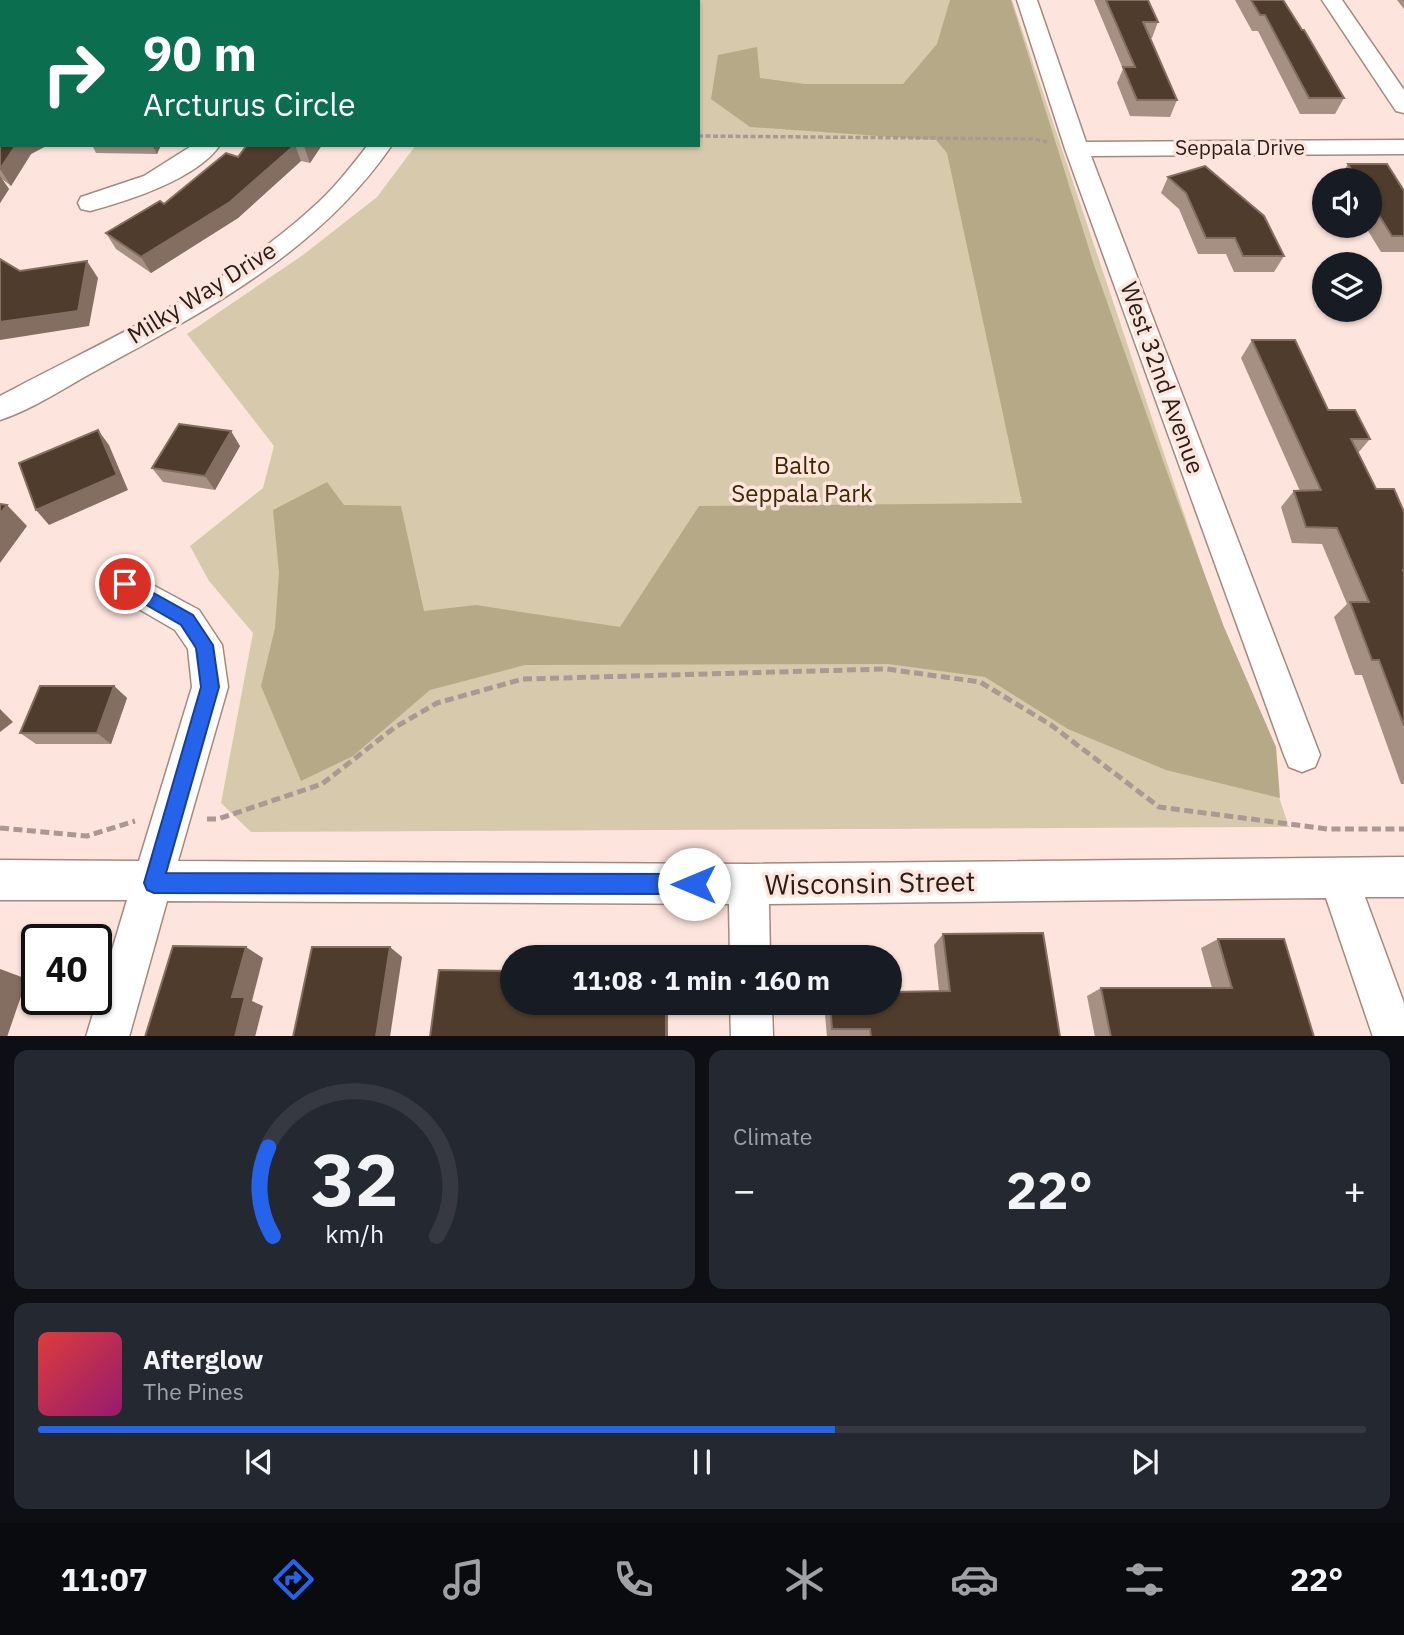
<!DOCTYPE html>
<meta charset="utf-8">
<style>
body{margin:0;font-family:"IBM Plex Sans",sans-serif;background:#242831;color:#f1f3f6;height:100vh;display:flex;flex-direction:column;font-size:26px;white-space:nowrap}
*{box-sizing:border-box;margin:0}
p{font-size:23px;color:#9ea1a6}
.icon{flex:none;width:38px;height:38px;fill:none;stroke:currentColor;stroke-width:2;stroke-linecap:round;stroke-linejoin:round}
.map{position:relative;height:1036px;overflow:hidden}
.details{display:flex;flex-direction:column;gap:14px;padding:14px;background:#0d0f14;flex:1}
.details>*{flex:none}
.guide{position:absolute;left:0px;top:0px;width:700px;height:147px;box-shadow:0 2px 5px #0004;background:#0b6e4f;color:#fff;overflow:hidden}
.tools{position:absolute;left:1312px;top:168px;display:grid;gap:14px}
.tools a{display:grid;place-items:center;width:70px;height:70px;border-radius:50%;background:#171b24;box-shadow:0 2px 5px #0004;font-size:35px}
.speed{position:absolute;left:21px;top:924px;display:flex;gap:14px;font-size:35px;font-weight:700;text-align:center}
.speed>*{display:grid;place-content:center;width:91px;height:91px;border-radius:50%;background:#171b24;box-shadow:0 2px 5px #0004;line-height:1}
.speed .limit{border:4px solid #111;border-radius:10px;background:#fff;color:#111}
.pin{position:absolute;display:grid;place-items:center;width:60px;height:60px;color:#fff;margin:-30px;border:4px solid #fff;border-radius:50%;box-shadow:0 2px 7px #0007}
.me{position:absolute;width:77px;margin:-38px;rotate:270deg;stroke-linejoin:round;filter:drop-shadow(0 0 5px #0008)}
.turn{display:flex;align-items:center;gap:24px;height:147px;padding:0 28px;font-size:32px}
.turn .icon{width:91px;height:91px;stroke-width:2.5}
.turn b{display:block;font-size:49px;line-height:60px}
.big{font-size:52px;font-weight:800;line-height:1.1}
.details .widget{flex:1;display:flex;flex-direction:column;justify-content:center;gap:10px;min-width:0;padding:0 24px;border-radius:14px;background:#242831}
.details .dial{align-items:center;gap:0}
.dial svg{height:182px;overflow:visible;fill:none;stroke:#363941;stroke-width:7;stroke-linecap:round;text-anchor:middle}
.dial text{fill:#f1f3f6;stroke:none}
.song{display:flex;align-items:center;gap:21px}
.cover{width:84px;height:84px;border-radius:10px;background:linear-gradient(135deg,hsl(0 70% 55%),hsl(320 70% 35%))}
.played{height:7px;border-radius:4px;background:linear-gradient(90deg,#2563eb 60%,#363941 60%)}
.keys{display:flex;justify-content:space-around;direction:ltr}
.heat{display:flex;justify-content:space-between;align-items:center;font-size:38px;direction:ltr}
.details .tiles{flex:1;display:grid;gap:14px;grid-template-columns:1fr 1fr}
.widget:last-child{grid-column:span 2}
.trip{position:absolute;left:500px;top:945px;width:402px;height:70px;border-radius:35px;background:#171b24;box-shadow:0 2px 5px #0004;font-weight:800;line-height:70px;text-align:center}
.tab-bar{display:flex;height:112px;justify-content:space-around;align-items:center;background:#090b0e;color:#9ea1a6}
.tab-bar .icon{width:49px;height:49px}
.tab-bar .active{color:#2563eb}
.tab-bar b{font-size:32px;color:#f1f3f6}
.map>svg:first-child{display:block}
</style>
<div class="map">
<svg width="1404" height="1037" viewBox="0 0 1404 1037">
<rect width="100%" height="100%" fill="#fde4dc"/>
<path fill="#d7caac" d="M 467,0 L 1012,0 L 1289,827 L 251,832 L 221,803 L 253,633 L 209,581 L 190,546 L 263,488 L 274,446 L 187,334 L 303,255 L 377,197 L 416,145 L 698,145 L 698,2 Z"/>
<path fill="#b6a988" d="M 950,0 L 1011,0 L 1094,265 L 1167,472 L 1224,627 L 1276,747 L 1280,798 L 1166,770 L 1068,729 L 985,677 L 888,664 L 525,665 L 430,690 L 353,756 L 301,781 L 261,686 L 275,628 L 279,573 L 273,510 L 327,482 L 344,505 L 401,506 L 424,611 L 476,605 L 620,627 L 699,506 L 1022,503 L 947,153 L 936,140 L 750,127 L 711,99 L 718,55 L 757,47 L 760,78 L 805,84 L 903,84 L 937,44 Z"/>
<g fill="none" stroke-linecap="round" stroke-linejoin="round">
<g stroke="#a58980" stroke-width="3">
<path id="minor" d="M 427,0 L 447,0 L 447,2 L 427,2 Z
M 1017,0 L 1037,0 L 1086,142 L 1404,140 L 1404,154 L 1091,156 L 1320,755 L 1315,767 L 1302,772 L 1289,767 L 1284,755 L 1065,149 Z
M 1322,0 L 1342,0 L 1404,90 L 1404,113 L 1396,111 Z
M 0,91 L 2,91 L 2,105 L 0,105 Z
M 193,145 L 220,145 C 197,179 128,201 90,211 L 81,209 L 78,203 L 81,197 L 144,176 Z
M 368,145 L 392,145 C 320,250 208,310 99,369 C 67,386 34,409 0,420 L 0,396 C 105,340 222,290 311,209 C 333,190 350,168 368,145 Z
M 125,570 L 199,610 L 222,645 L 228,687 L 178,861 L 749,864 L 1404,857 L 1404,897 L 1365,897 L 1404,1003 L 1404,1037 L 1373,1037 L 1326,898 L 769,904 L 770,957 L 730,957 L 729,904 L 167,901 L 129,1037 L 86,1037 L 127,900 L 0,900 L 0,860 L 139,861 L 192,687 L 188,649 L 175,630 L 113,594 L 109,584 L 113,574 Z
M 730,1003 L 772,1003 L 773,1037 L 731,1037 Z"/>
</g>
<path stroke="#ac9892" stroke-width="3.5" stroke-dasharray="5 2.5" stroke-linecap="butt" d="M 698,136 L 1034,139 L 1047,142"/>
<path stroke="#ac9892" stroke-width="5" stroke-dasharray="9 4.5" stroke-linecap="butt" d="M 207,819 L 218,819 L 322,784 L 394,728 L 437,703 L 523,679 L 887,669 L 980,682 L 1051,725 L 1159,807 L 1327,829 L 1404,829
M 0,828 L 87,836 L 135,821"/>
<use href="#minor" fill="#fff" fill-rule="evenodd"/>
</g>
<path fill="#a69084" d="M 0,0 L 391,0 L 391,2 L 2,2 L 2,73 L 0,73 Z
M 1094,0 L 1148,0 L 1158,22 L 1152,38 L 1150,38 L 1177,100 L 1170,117 L 1130,116 L 1117,83 L 1123,69 Z
M 1235,0 L 1283,0 L 1344,98 L 1335,114 L 1300,114 L 1258,31 L 1252,31 Z
M 1397,0 L 1404,0 L 1404,9 Z
M 0,114 L 2,145 L 46,146 L 31,154 L 11,186 L 2,179 L 9,189 L 0,203 Z
M 92,145 L 161,145 L 157,154 L 96,153 Z
M 247,145 L 322,145 L 310,163 L 301,161 L 238,218 L 151,273 L 116,249 L 106,233 L 164,204 L 238,157 Z
M 1348,164 L 1404,191 L 1404,252 L 1381,252 L 1365,226 L 1370,226 L 1370,180 L 1338,180 Z
M 1168,177 L 1284,256 L 1274,272 L 1234,272 L 1226,254 L 1198,254 L 1179,209 L 1161,193 Z
M 1252,340 L 1328,410 L 1370,439 L 1358,453 L 1376,489 L 1404,512 L 1404,784 L 1401,784 L 1362,675 L 1355,675 L 1334,617 L 1347,604 L 1322,544 L 1292,543 L 1281,507 L 1294,491 L 1300,491 L 1241,358 Z
M 240,446 L 215,490 L 163,482 L 152,468 Z
M 114,686 L 127,698 L 111,744 L 36,744 L 20,733 Z
M 943,934 L 1060,1037 L 827,1037 L 824,1003 L 891,1003 L 939,991 L 934,945 Z
M 1218,939 L 1314,1037 L 1095,1037 L 1087,996 L 1101,988 L 1212,988 L 1201,948 Z"/>
<path fill="#836e61" d="M 16,145 L 46,146 L 31,154 L 11,186 L 0,169 Z
M 152,145 L 161,145 L 157,154 Z
M 295,145 L 301,161 L 238,218 L 151,273 L 141,257 Z
M 305,145 L 322,145 L 310,163 L 304,146 Z
M 0,176 L 9,189 L 0,203 Z
M 87,261 L 98,278 L 89,326 L 0,340 L 0,322 Z
M 98,430 L 109,445 L 128,490 L 49,525 L 36,510 Z
M 231,431 L 240,446 L 215,490 L 205,476 Z
M 7,505 L 27,526 L 0,563 L 0,514 Z
M 114,686 L 127,698 L 111,744 L 97,733 Z
M 0,709 L 13,722 L 0,732 Z
M 246,947 L 263,958 L 252,1001 L 263,1006 L 255,1037 L 235,1037 L 232,997 Z
M 390,947 L 402,957 L 390,1037 L 376,1037 Z
M 0,969 L 27,979 L 7,1037 L 0,1037 Z
M 666,1003 L 668,1003 L 668,1037 L 666,1037 Z"/>
<path fill="#4f3c2c" stroke="#836e61" stroke-width="2" d="M 0,0 L 383,0 L 382,2 L 2,2 L 2,56 L 0,56 Z
M 1106,0 L 1148,0 L 1158,22 L 1143,22 L 1177,100 L 1137,100 L 1123,67 L 1135,67 Z
M 1251,0 L 1283,0 L 1302,30 L 1304,30 L 1344,98 L 1309,98 L 1265,15 L 1260,15 Z
M 2,113 L 2,145 L 16,145 L 0,169 L 0,114 Z
M 247,145 L 295,145 L 230,202 L 141,257 L 106,233 L 160,201 L 164,204 L 226,153 L 238,157 Z
M 1348,164 L 1387,164 L 1404,191 L 1404,236 L 1392,236 L 1370,201 L 1370,180 L 1358,180 Z
M 1205,166 L 1264,216 L 1284,256 L 1243,256 L 1235,238 L 1206,238 L 1186,193 L 1168,177 Z
M 0,259 L 20,271 L 87,261 L 78,311 L 0,322 Z
M 1252,340 L 1295,340 L 1328,410 L 1355,410 L 1370,439 L 1351,439 L 1376,489 L 1394,489 L 1404,512 L 1404,570 L 1403,570 L 1404,573 L 1404,726 L 1379,660 L 1372,660 L 1350,602 L 1369,602 L 1337,528 L 1306,527 L 1294,491 L 1321,490 Z
M 179,424 L 231,431 L 205,476 L 152,468 Z
M 98,430 L 117,475 L 36,510 L 19,463 Z
M 0,504 L 7,505 L 0,514 Z
M 40,686 L 114,686 L 97,733 L 20,733 Z
M 1043,933 L 1060,1037 L 871,1037 L 870,1029 L 832,1029 L 830,1003 L 891,1003 L 891,992 L 950,991 L 943,934 Z
M 1218,939 L 1284,939 L 1314,1037 L 1111,1037 L 1101,988 L 1232,988 Z
M 173,946 L 246,947 L 232,997 L 245,997 L 235,1037 L 145,1037 Z
M 312,947 L 390,947 L 376,1037 L 293,1037 Z
M 439,970 L 513,971 L 513,1003 L 666,1003 L 666,1037 L 430,1037 Z"/>
<path fill="#2563eb" stroke="#184099" stroke-width="2" d="M 125,577 L 193,615 L 213,645 L 219,687 L 166,873 L 694,874 L 701,877 L 704,884 L 701,891 L 694,894 L 154,893 L 147,890 L 144,883 L 201,687 L 196,648 L 181,625 L 119,589 L 117,584 L 119,579 Z"/>
<g text-anchor="middle" stroke-width="7" stroke-linejoin="round" paint-order="stroke">
<g font-size="21" fill="#281d19" stroke="#fde4dc">
<text x="1240" y="155">Seppala Drive</text>
</g>
<g font-size="24" fill="#281d19" stroke="#fde4dc">
<text transform="translate(202 293) rotate(-32)" y="8">Milky Way Drive</text>
<text transform="translate(1162 378) rotate(70)" y="8">West 32nd Avenue</text>
</g>
<g font-size="24" fill="#3a2b00" stroke="#fde4dc">
<text x="802" y="474">Balto<tspan x="802" dy="28">Seppala Park</tspan></text>
</g>
<g font-size="28" fill="#281d19" stroke="#fde4dc">
<text transform="translate(870 883) rotate(-1)" y="10">Wisconsin Street</text>
</g>
</g>
</svg>
<div class="tools">
<a><svg class="icon" aria-label="sound" viewBox="0 0 24 24"><path d="M4 9h4l5-4v14l-5-4H4zM17 9q2 3 0 6"/></svg></a>
<a><svg class="icon" aria-label="layers" viewBox="0 0 24 24"><path d="M12 4l9 5-9 5-9-5zM3 14l9 5 9-5"/></svg></a>
</div>
<div class="speed"><div class="limit">40</div></div>
<div class="pin" style="left:125px;top:584px;background:#d93025"><svg class="icon" aria-label="arrive" viewBox="0 0 24 24"><path d="M6 21V4h12l-3 4 3 4H6"/></svg></div>
<svg class="me" style="left:694px;top:884px" viewBox="-20 -20 40 40"><circle r="19" fill="#fff"/><path d="M0-13L10 11 0 6-10 11z" fill="#2563eb"/></svg>
<div class="trip">11:08 · 1 min · 160 m</div>
<div class="guide">
<div class="turn"><svg class="icon" aria-label="right" viewBox="0 0 24 24"><path d="M7 20v-9h11M14 6l5 5-5 5"/></svg><div><b>90 m</b>Arcturus Circle</div></div>
</div>
</div>
<section class="details">
<div class="tiles">
<div class="widget dial"><svg viewBox="0 0 100 80">
<path d="M14 69A42 42 0 1 1 86 69"/>
<path d="M14 69A42 42 0 0 1 12 30" stroke="#2563eb"/>
<text x="50" y="56" font-size="32" font-weight="700">32</text>
<text x="50" y="72" font-size="11">km/h</text>
</svg></div>
<div class="widget"><p>Climate</p>
<div class="heat"><a>−</a><b class="big">22°</b><a>+</a></div>
</div>
<div class="widget">
<div class="song"><i class="cover"></i><div><b>Afterglow</b><p>The Pines</p></div></div>
<div class="played"></div>
<div class="keys"><svg class="icon" aria-label="previous" viewBox="0 0 24 24"><path d="M18 5L8 12l10 7zM5 5v14"/></svg><svg class="icon" aria-label="pause" viewBox="0 0 24 24"><path d="M8 5v14M16 5v14"/></svg><svg class="icon" aria-label="next" viewBox="0 0 24 24"><path d="M6 5l10 7-10 7zM19 5v14"/></svg></div>
</div>
</div>
</section>
<nav class="tab-bar">
<b>11:07</b>
<svg class="icon active" aria-label="directions" viewBox="0 0 24 24"><path d="M12 3l9 9-9 9-9-9zM9 14v-3h6M13 9l2 2-2 2"/></svg>
<svg class="icon" aria-label="music" viewBox="0 0 24 24"><path d="M9 18V5l10-2v13"/><circle cx="6" cy="18" r="3"/><circle cx="16" cy="16" r="3"/></svg>
<svg class="icon" aria-label="phone" viewBox="0 0 24 24"><path d="M5 4h4l2 5-3 2q2 4 5 5l2-3 5 2v4C11 20 4 13 5 4z"/></svg>
<svg class="icon" aria-label="climate" viewBox="0 0 24 24"><path d="M12 3v18M4 7l16 10M4 17L20 7"/></svg>
<svg class="icon" aria-label="car" viewBox="0 0 24 24"><path d="M5 17H2v-5l4-1 3-4h7l3 4 3 1v5h-3M9 17h6M6 11h13"/><circle cx="7" cy="17" r="2"/><circle cx="17" cy="17" r="2"/></svg>
<svg class="icon" aria-label="filters" viewBox="0 0 24 24"><path d="M4 7h16M4 17h16"/><circle cx="9" cy="7" r="2"/><circle cx="15" cy="17" r="2"/></svg>
<b>22°</b>
</nav>
